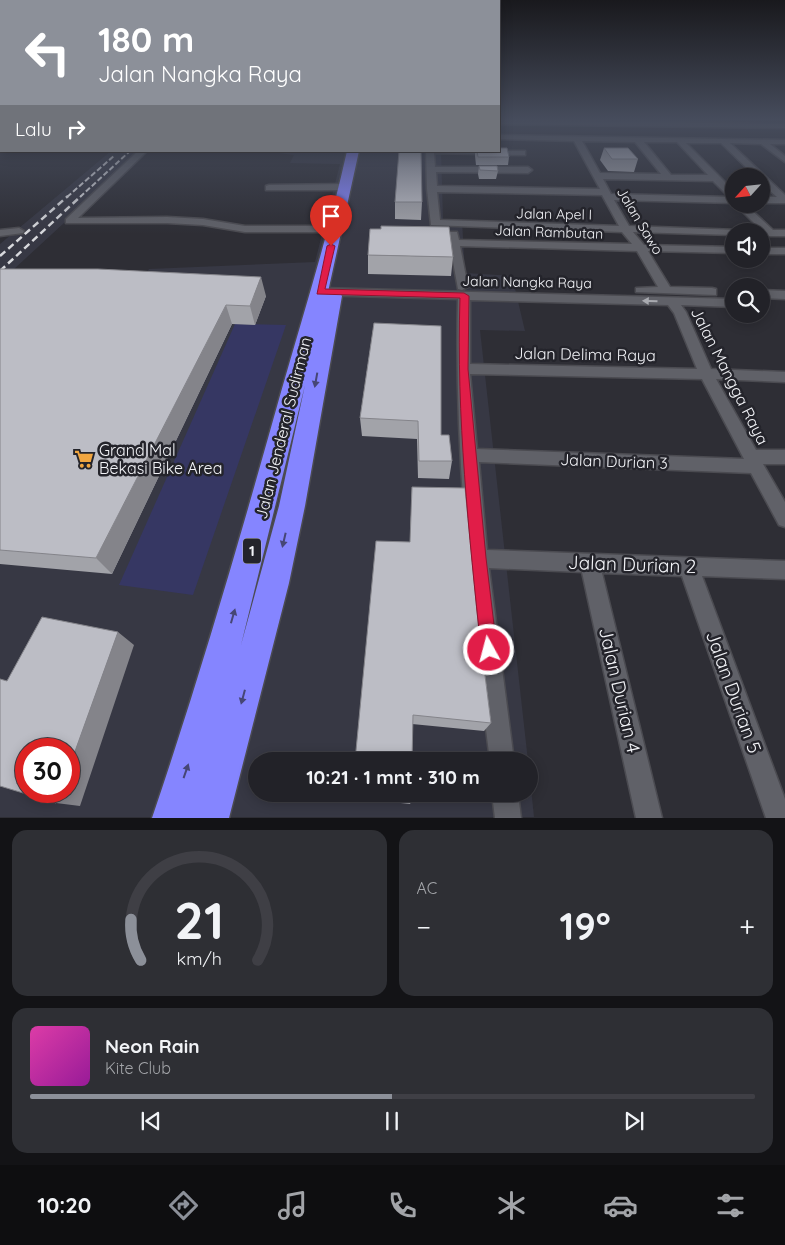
<!DOCTYPE html>
<html lang="id">
<meta charset="utf-8">
<style>
body{margin:0;font-family:Quicksand,sans-serif;background:#2e2f34;color:#f1f3f6;height:100vh;display:flex;flex-direction:column;font-size:19px;white-space:nowrap}
*{box-sizing:border-box;margin:0}
p{font-size:16px;color:#a2a4a8}
.icon{flex:none;width:28px;height:28px;fill:none;stroke:currentColor;stroke-width:2;stroke-linecap:round;stroke-linejoin:round}
.map{position:relative;height:818px;overflow:hidden}
.side{display:flex;flex-direction:column;gap:12px;padding:12px;background:#131316;flex:1}
.side>*{flex:none}
.banner{position:absolute;left:0px;top:0px;width:500px;height:152px;box-shadow:0 2px 12px #0003,0 0 0 1px #3f3f45;background:#8c9099;color:#fff;overflow:hidden}
.needle{width:32px;rotate:243deg}
.controls{position:absolute;left:725px;top:168px;display:grid;gap:10px}
.controls a{display:grid;place-items:center;width:45px;height:45px;border-radius:50%;background:#222228;box-shadow:0 2px 12px #0003,0 0 0 1px #3f3f45;font-size:25px}
.speed{position:absolute;left:15px;top:738px;display:flex;gap:10px;font-size:25px;font-weight:700;text-align:center}
.speed>*{display:grid;place-content:center;width:65px;height:65px;border-radius:50%;background:#222228;box-shadow:0 2px 12px #0003,0 0 0 1px #3f3f45;line-height:1}
.speed .limit{border:8px solid #d22;background:#fff;color:#111}
.pin{position:absolute;display:grid;place-items:center;width:42px;height:42px;color:#fff;margin:-51px -21px;border-radius:50% 50% 50% 0;rotate:-45deg;box-shadow:0 0 5px #0007}
.pin .icon{rotate:45deg}
.me{position:absolute;width:55px;margin:-28px;rotate:353deg;stroke-linejoin:round;filter:drop-shadow(0 0 4px #0008)}
.turn{display:flex;align-items:center;gap:18px;height:105px;padding:0 15px;font-size:22px}
.turn .icon{width:65px;height:65px;stroke-width:2.5}
.turn b{display:block;font-size:35px;line-height:42px}
.then{display:flex;align-items:center;height:48px;padding:0 15px;background:#0003;gap:10px;font-size:19px}
.big{font-size:38px;font-weight:800;line-height:1.1}
.side .card{flex:1;display:flex;flex-direction:column;justify-content:center;gap:8px;min-width:0;padding:0 18px;border-radius:15px;background:#2e2f34}
.side .dial{align-items:center;gap:0}
.dial svg{height:130px;overflow:visible;fill:none;stroke:#3f3f45;stroke-width:7;stroke-linecap:round;text-anchor:middle}
.dial text{fill:#f1f3f6;stroke:none}
.song{display:flex;align-items:center;gap:15px}
.cover{width:60px;height:60px;border-radius:8px;background:linear-gradient(135deg,hsl(320 70% 55%),hsl(300 70% 35%))}
.played{height:5px;border-radius:2px;background:linear-gradient(90deg,#8c9099 50%,#3f3f45 50%)}
.keys{display:flex;justify-content:space-around;direction:ltr}
.heat{display:flex;justify-content:space-between;align-items:center;font-size:28px;direction:ltr}
.side .tiles{flex:1;display:grid;gap:12px;grid-template-columns:1fr 1fr}
.card:last-child{grid-column:span 2}
.trip{position:absolute;left:248px;top:752px;width:290px;height:50px;border-radius:25px;background:#222228;box-shadow:0 2px 12px #0003,0 0 0 1px #3f3f45;font-weight:800;line-height:50px;text-align:center}
.tabs{display:flex;height:80px;justify-content:space-around;align-items:center;background:#0e0e10;color:#a2a4a8}
.tabs .icon{width:35px;height:35px}
.tabs .active{color:#8c9099}
.tabs b{font-size:22px;color:#f1f3f6}
.map>svg:first-child{display:block}
</style>
<div class="map">
<svg width="785" height="818" viewBox="0 0 785 818">
<rect width="100%" height="100%" fill="#2e2e35"/>
<path fill="#373844" fill-rule="evenodd" d="M 111,151 L 142,151 L 0,282 L 0,244 Z
M 261,151 L 441,151 L 443,219 L 462,220 L 465,273 L 512,276 L 525,331 L 480,330 L 528,761 L 256,761 L 256,794 L 529,794 L 529,769 L 534,817 L 0,817 L 0,285 L 139,284 L 149,269 L 315,262 L 340,164 L 290,163 L 294,155 ZM 26,749 L 69,749 L 69,791 L 26,791 Z"/>
<path fill="#363763" d="M 235,324 L 286,325 L 193,595 L 119,585 Z"/>
<g fill="none" stroke-linecap="round" stroke-linejoin="round">
<g stroke="#4b4b51" stroke-width="3">
<path id="minor" d="M 499,120 L 785,124 L 785,128 L 499,124 Z
M 0,121 L 1,121 L 1,125 L 0,125 Z
M 499,135 L 785,140 L 785,144 L 770,144 L 785,156 L 785,162 L 761,144 L 730,143 L 785,195 L 785,203 L 761,203 L 761,197 L 777,197 L 761,183 L 761,176 L 755,176 L 721,143 L 686,143 L 734,191 L 734,203 L 614,200 L 629,226 L 738,230 L 734,231 L 734,235 L 633,232 L 644,245 L 734,247 L 734,253 L 648,251 L 670,287 L 712,288 L 716,289 L 716,295 L 636,292 L 636,288 L 658,287 L 637,251 L 460,246 L 468,287 L 462,290 L 458,289 L 448,234 L 449,232 L 457,232 L 459,240 L 632,244 L 622,232 L 431,225 L 427,189 L 426,151 L 525,151 L 525,155 L 434,153 L 435,167 L 528,167 L 532,170 L 528,173 L 436,172 L 437,186 L 600,189 L 574,141 L 499,139 ZM 582,141 L 635,142 L 661,174 L 600,173 ZM 644,142 L 677,142 L 708,175 L 671,175 ZM 603,179 L 713,181 L 729,197 L 611,194 ZM 437,192 L 602,195 L 619,226 L 440,220 Z
M 138,151 L 147,151 L 78,218 L 167,217 L 203,219 L 245,226 L 335,226 L 340,229 L 335,232 L 245,232 L 203,225 L 167,223 L 66,223 L 66,219 Z
M 269,185 L 346,184 L 350,187 L 346,190 L 266,190 L 266,186 Z
M 735,204 L 745,204 L 773,230 L 785,230 L 785,236 L 761,236 L 761,231 L 757,231 L 761,230 Z
M 19,228 L 24,231 L 23,233 L 0,236 L 0,230 Z
M 761,248 L 785,248 L 785,254 L 761,254 Z
M 320,288 L 734,299 L 734,307 L 681,305 L 686,312 L 711,369 L 785,372 L 785,382 L 716,379 L 756,450 L 785,450 L 785,464 L 763,464 L 785,502 L 785,527 L 779,525 L 751,473 L 479,462 L 487,550 L 785,561 L 785,579 L 702,576 L 785,799 L 785,818 L 766,818 L 682,576 L 602,573 L 662,818 L 636,818 L 582,572 L 489,568 L 514,761 L 490,761 C 471,610 454,452 458,299 L 316,295 L 316,289 ZM 470,300 L 668,305 L 674,313 L 697,369 L 470,364 ZM 470,374 L 702,379 L 744,459 L 477,449 Z
M 761,290 L 785,291 L 785,299 L 761,298 Z
M 492,794 L 518,794 L 521,818 L 495,818 Z"/>
</g>
<g stroke="#4b4b51" stroke-width="3">
<path id="highway" d="M 347,151 L 359,151 L 328,292 L 339,292 L 342,296 L 305,506 L 289,583 L 229,818 L 152,818 C 200,677 241,535 281,392 C 304,312 329,232 347,151 ZM 305,385 L 279,506 L 241,645 Z"/>
</g>
<use href="#minor" fill="#606168" fill-rule="evenodd"/>
<use href="#highway" fill="#8585ff" fill-rule="evenodd"/>
<path stroke="#d8d9dd" stroke-width="2" stroke-dasharray="5.5 2.5" stroke-linecap="butt" d="M 67,197 L 115,155
M 80,197 L 130,151"/>
<path stroke="#d8d9dd" stroke-width="2.5" stroke-dasharray="7 4" stroke-linecap="butt" d="M 0,256 L 68,196
M 0,271 L 81,196"/>
</g>
<path fill="#a2a3a9" d="M 604,148 L 638,159 L 634,172 L 608,171 L 600,160 Z
M 475,151 L 499,151 L 509,157 L 508,165 L 476,165 L 475,156 Z
M 479,166 L 498,171 L 496,179 L 479,179 L 478,174 Z
M 395,202 L 422,202 L 421,220 L 395,219 Z
M 368,255 L 453,257 L 451,276 L 368,274 Z
M 0,269 L 266,296 L 255,325 L 232,324 L 112,574 L 0,564 Z
M 374,323 L 441,435 L 452,461 L 449,479 L 418,478 L 417,439 L 362,436 L 360,418 Z
M 412,487 L 477,612 L 491,723 L 484,731 L 412,724 L 410,542 Z
M 352,794 L 412,800 L 410,804 L 355,798 Z"/>
<path fill="#84848a" d="M 261,277 L 266,296 L 255,325 L 250,306 Z
M 226,305 L 232,324 L 112,574 L 96,558 Z
M 118,632 L 134,645 L 80,806 L 56,803 L 60,791 L 69,791 L 69,768 Z"/>
<path fill="#bcbdc5" stroke="#84848a" d="M 499,148 L 507,148 L 509,157 L 478,157 L 477,151 L 499,151 Z
M 604,148 L 628,148 L 638,159 L 612,159 Z
M 399,151 L 421,151 L 422,202 L 395,202 Z
M 479,166 L 497,166 L 498,171 L 480,170 Z
M 381,226 L 449,227 L 453,257 L 368,255 L 370,229 L 381,229 Z
M 0,269 L 98,269 L 261,277 L 250,306 L 226,305 L 96,558 L 0,550 Z
M 374,323 L 441,326 L 441,435 L 449,435 L 452,461 L 419,461 L 418,421 L 360,418 Z
M 412,487 L 465,488 L 477,612 L 491,723 L 413,715 L 412,761 L 355,761 L 376,541 L 410,542 Z
M 42,617 L 118,632 L 69,768 L 69,749 L 26,749 L 26,791 L 60,791 L 56,803 L 0,786 L 0,679 L 7,681 Z
M 354,794 L 412,794 L 412,800 Z"/>
<defs><path id="oneway-solid" d="M-6-.8H1V-3.2L6.5 0L1 3.2V.8H-6Z" transform="scale(1.25)"/></defs>
<use fill="#a9aab0" href="#oneway-solid" transform="translate(650 301) rotate(-178)"/>
<g fill="#464675">
<use href="#oneway-solid" transform="translate(316 380) rotate(100)"/>
<use href="#oneway-solid" transform="translate(284 540) rotate(103)"/>
<use href="#oneway-solid" transform="translate(233 616) rotate(-74)"/>
<use href="#oneway-solid" transform="translate(243 697) rotate(105)"/>
<use href="#oneway-solid" transform="translate(186 771) rotate(-71)"/>
</g>
<linearGradient id="sky" x2="0" y2="1"><stop stop-color="#19191d"/><stop offset="0.51" stop-color="#464c5c"/><stop offset="1" stop-color="#464c5c" stop-opacity="0"/></linearGradient>
<rect width="785" height="234" fill="url(#sky)"/>
<path fill="#e11d48" stroke="#92132f" d="M 331,244 L 335,246 L 325,289 L 464,293 L 469,296 L 468,369 L 486,558 L 497,650 L 495,656 L 489,658 L 483,656 L 481,650 C 469,533 456,416 460,298 L 317,294 L 327,246 Z"/>
<defs>
<g id="supermarket-bare" transform="scale(1.5)"><path d="M-6-5.5h2.5l.6 2H6L4.5 2H-2.5L-4.4-4H-6ZM-1.5 3.2a1.3 1.3 0 1 0 .1 0ZM3 3.2a1.3 1.3 0 1 0 .1 0Z" fill="#f1a640" stroke="#24242b" stroke-width="2.5" paint-order="stroke"/></g>
</defs>
<g fill-rule="evenodd">
<use href="#supermarket-bare" x="84" y="459"/>
</g>
<g text-anchor="middle" stroke-width="5" stroke-linejoin="round" paint-order="stroke">
<g font-size="14" fill="#f2f3f7" stroke="#24242b">
<text transform="translate(554 214) rotate(1)" y="5">Jalan Apel I</text>
<text transform="translate(640 221) rotate(59)" y="5">Jalan Sawo</text>
<text transform="translate(549 232) rotate(2)" y="5">Jalan Rambutan</text>
<text transform="translate(527 282) rotate(1)" y="5">Jalan Nangka Raya</text>
</g>
<rect fill="#24242b" stroke="#b4b5ba" stroke-width="1" x="243" y="538.5" width="18" height="25" rx="4"/>
<g font-size="15" font-weight="bold" fill="#f2f3f7">
<text x="252" y="556">1</text>
</g>
<g font-size="16" fill="#f2f3f7" stroke="#24242b">
<text transform="translate(585 354) rotate(1)" y="6">Jalan Delima Raya</text>
<text transform="translate(730 376) rotate(63)" y="6">Jalan Mangga Raya</text>
<text transform="translate(283 428) rotate(-76)" y="6">Jalan Jenderal Sudirman</text>
<text transform="translate(614 461) rotate(2)" y="6">Jalan Durian 3</text>
</g>
<g font-size="16" fill="#f2f3f7" stroke="#24242b" text-anchor="start">
<text x="99" y="456">Grand Mal<tspan x="99" dy="18">Bekasi Bike Area</tspan></text>
</g>
<g font-size="19" fill="#f2f3f7" stroke="#24242b">
<text transform="translate(632 564) rotate(2)" y="7">Jalan Durian 2</text>
<text transform="translate(620 690) rotate(77)" y="7">Jalan Durian 4</text>
<text transform="translate(734 692) rotate(70)" y="7">Jalan Durian 5</text>
</g>
</g>
</svg>
<div class="controls">
<a><svg class="needle" viewBox="-14 -14 28 28"><path d="M0-13l5 13h-10z" fill="#e53935"/><path d="M0 13l5-13h-10z" fill="#a2a4a8"/></svg></a>
<a><svg class="icon" aria-label="sound" viewBox="0 0 24 24"><path d="M4 9h4l5-4v14l-5-4H4zM17 9q2 3 0 6"/></svg></a>
<a><svg class="icon" aria-label="search" viewBox="0 0 24 24"><circle cx="10" cy="10" r="6"/><path d="M15 15l6 6"/></svg></a>
</div>
<div class="speed"><div class="limit">30</div></div>
<div class="pin" style="left:331px;top:246px;background:#d93025"><svg class="icon" aria-label="arrive" viewBox="0 0 24 24"><path d="M6 21V4h12l-3 4 3 4H6"/></svg></div>
<svg class="me" style="left:489px;top:650px" viewBox="-20 -20 40 40"><circle r="17" fill="#e11d48" stroke="#fff" stroke-width="3"/><path d="M0-11L8 9 0 5-8 9z" fill="#fff"/></svg>
<div class="trip">10:21 · 1 mnt · 310 m</div>
<div class="banner">
<div class="turn"><svg class="icon" aria-label="left" viewBox="0 0 24 24"><path d="M17 20v-9H6M10 6l-5 5 5 5"/></svg><div><b>180 m</b>Jalan Nangka Raya</div></div>
<div class="then">Lalu<svg class="icon" aria-label="right" viewBox="0 0 24 24"><path d="M7 20v-9h11M14 6l5 5-5 5"/></svg></div>
</div>
</div>
<section class="side">
<div class="tiles">
<div class="card dial"><svg viewBox="0 0 100 80">
<path d="M14 69A42 42 0 1 1 86 69"/>
<path d="M14 69A42 42 0 0 1 8 44" stroke="#8c9099"/>
<text x="50" y="56" font-size="32" font-weight="700">21</text>
<text x="50" y="72" font-size="11">km/h</text>
</svg></div>
<div class="card"><p>AC</p>
<div class="heat"><a>−</a><b class="big">19°</b><a>+</a></div>
</div>
<div class="card">
<div class="song"><i class="cover"></i><div><b>Neon Rain</b><p>Kite Club</p></div></div>
<div class="played"></div>
<div class="keys"><svg class="icon" aria-label="previous" viewBox="0 0 24 24"><path d="M18 5L8 12l10 7zM5 5v14"/></svg><svg class="icon" aria-label="pause" viewBox="0 0 24 24"><path d="M8 5v14M16 5v14"/></svg><svg class="icon" aria-label="next" viewBox="0 0 24 24"><path d="M6 5l10 7-10 7zM19 5v14"/></svg></div>
</div>
</div>
</section>
<nav class="tabs">
<b>10:20</b>
<svg class="icon active" aria-label="directions" viewBox="0 0 24 24"><path d="M12 3l9 9-9 9-9-9zM9 14v-3h6M13 9l2 2-2 2"/></svg>
<svg class="icon" aria-label="music" viewBox="0 0 24 24"><path d="M9 18V5l10-2v13"/><circle cx="6" cy="18" r="3"/><circle cx="16" cy="16" r="3"/></svg>
<svg class="icon" aria-label="phone" viewBox="0 0 24 24"><path d="M5 4h4l2 5-3 2q2 4 5 5l2-3 5 2v4C11 20 4 13 5 4z"/></svg>
<svg class="icon" aria-label="climate" viewBox="0 0 24 24"><path d="M12 3v18M4 7l16 10M4 17L20 7"/></svg>
<svg class="icon" aria-label="car" viewBox="0 0 24 24"><path d="M5 17H2v-5l4-1 3-4h7l3 4 3 1v5h-3M9 17h6M6 11h13"/><circle cx="7" cy="17" r="2"/><circle cx="17" cy="17" r="2"/></svg>
<svg class="icon" aria-label="filters" viewBox="0 0 24 24"><path d="M4 7h16M4 17h16"/><circle cx="9" cy="7" r="2"/><circle cx="15" cy="17" r="2"/></svg>
</nav>
